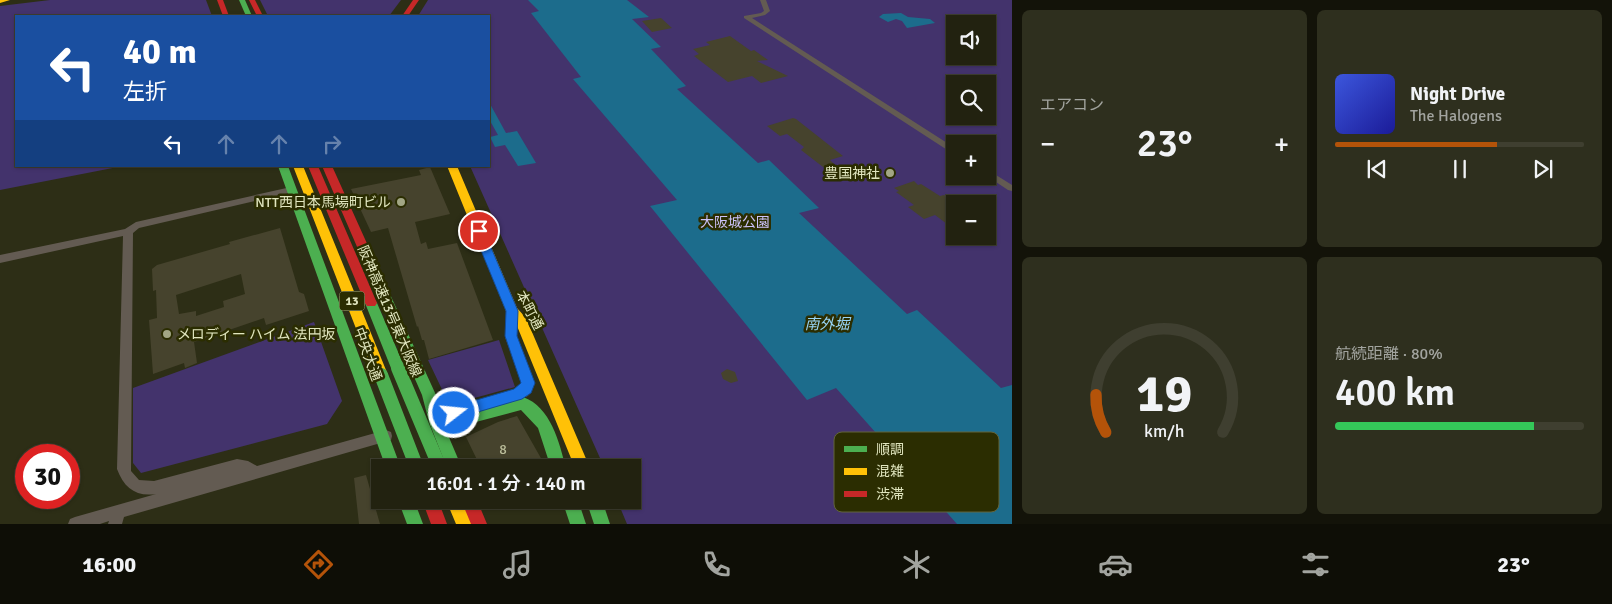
<!DOCTYPE html>
<html lang="ja">
<meta charset="utf-8">
<style>
body{margin:0;font-family:Signika,"Noto Sans JP",sans-serif;background:#2e2f1e;color:#f1f3f6;height:100vh;display:flex;flex-direction:column;font-size:19px;white-space:nowrap}
*{box-sizing:border-box;margin:0}
p{font-size:16px;color:#a2a49f}
.icon{flex:none;width:28px;height:28px;fill:none;stroke:currentColor;stroke-width:2;stroke-linecap:round;stroke-linejoin:round}
.map{position:relative;flex:1;overflow:hidden}
.details{display:flex;flex-direction:column;gap:10px;padding:10px;background:#131309;width:600px}
.details>*{flex:none}
.hud{position:absolute;left:15px;top:15px;width:475px;height:152px;border-radius:0px;box-shadow:0 1px 4px #0004,0 0 0 1px #3f3f30;background:#1a4fa0;color:#fff;overflow:hidden}
.fabs{position:absolute;left:946px;top:15px;display:grid;gap:10px}
.fabs a{display:grid;place-items:center;width:50px;height:50px;border-radius:0px;background:#222210;box-shadow:0 1px 4px #0004,0 0 0 1px #3f3f30;font-size:25px}
.speed{position:absolute;left:15px;top:444px;display:flex;gap:10px;font-size:25px;font-weight:700;text-align:center}
.speed>*{display:grid;place-content:center;width:65px;height:65px;border-radius:50%;background:#222210;box-shadow:0 1px 4px #0004,0 0 0 1px #3f3f30;line-height:1}
.speed .limit{border:8px solid #d22;background:#fff;color:#111}
.pin{position:absolute;display:grid;place-items:center;width:42px;height:42px;color:#fff;margin:-21px;border:2px solid #fff;border-radius:50%;box-shadow:0 1px 5px #0007}
.me{position:absolute;width:55px;margin:-28px;rotate:74deg;stroke-linejoin:round;filter:drop-shadow(0 0 4px #0008)}
.turn{display:flex;align-items:center;gap:18px;height:105px;padding:0 25px;font-size:22px}
.turn .icon{width:65px;height:65px;stroke-width:2.5}
.turn b{display:block;font-size:35px;line-height:42px}
.lanes{display:flex;align-items:center;height:48px;padding:0 25px;background:#0003;justify-content:center;gap:25px;direction:ltr}
.lanes .off{opacity:.35}
.big{font-size:38px;font-weight:600;line-height:1.1}
.details .card{flex:1;display:flex;flex-direction:column;justify-content:center;gap:8px;min-width:0;padding:0 18px;border-radius:8px;background:#2e2f1e}
.details .dial{align-items:center;gap:0}
.dial svg{height:130px;overflow:visible;fill:none;stroke:#3f3f30;stroke-width:7;stroke-linecap:round;text-anchor:middle}
.dial text{fill:#f1f3f6;stroke:none}
.song{display:flex;align-items:center;gap:15px}
.cover{width:60px;height:60px;border-radius:8px;background:linear-gradient(135deg,hsl(230 70% 55%),hsl(240 70% 35%))}
.played{height:5px;border-radius:2px;background:linear-gradient(90deg,#b45309 65%,#3f3f30 65%)}
.keys{display:flex;justify-content:space-around;direction:ltr}
.heat{display:flex;justify-content:space-between;align-items:center;font-size:28px;direction:ltr}
.charge{height:8px;border-radius:4px;background:linear-gradient(90deg,#34c759 80%,#3f3f30 0)}
.details .tiles{flex:1;display:grid;gap:10px;grid-template-columns:repeat(2,1fr)}
.trip{position:absolute;left:371px;top:459px;width:270px;height:50px;border-radius:0px;background:#222210;box-shadow:0 1px 4px #0004,0 0 0 1px #3f3f30;font-weight:600;line-height:50px;text-align:center}
.tab-bar{display:flex;height:80px;justify-content:space-around;align-items:center;background:#0e0e06;color:#a2a49f}
.tab-bar .icon{width:35px;height:35px}
.tab-bar .current{color:#b45309}
.tab-bar b{font-size:22px;color:#f1f3f6}
main{display:flex;flex:1;min-height:0}
.map>svg:first-child{display:block}
</style>
<main>
<div class="map">
<svg width="1012" height="524" viewBox="0 0 1012 524">
<rect width="100%" height="100%" fill="#2d2e16"/>
<path fill="#43336c" fill-rule="evenodd" d="M 50,0 L 206,0 L 212,16 L 16,16 L 16,166 L 123,166 L 0,190 L 0,6 Z
M 260,0 L 401,0 L 389,16 L 268,16 Z
M 428,0 L 1012,0 L 1012,524 L 627,524 L 617,500 L 632,500 L 632,468 L 604,467 L 470,166 L 489,166 L 489,16 L 418,16 ZM 955,24 L 988,24 L 988,56 L 955,56 ZM 955,84 L 988,84 L 988,116 L 955,116 ZM 955,144 L 988,144 L 988,176 L 955,176 ZM 955,204 L 988,204 L 988,236 L 955,236 Z
M 314,322 L 342,401 L 327,424 L 141,473 L 133,463 L 133,388 Z
M 499,340 L 515,387 L 456,403 L 447,400 L 428,360 Z"/>
<path fill="#1c6c8c" d="M 528,0 L 627,0 L 649,17 L 632,19 L 661,47 L 651,49 L 686,86 L 677,89 L 758,163 L 769,160 L 819,208 L 799,213 L 907,314 L 917,310 L 1001,388 L 1012,385 L 1012,524 L 957,524 L 836,388 L 807,400 L 650,206 L 677,200 L 573,79 L 581,77 L 531,13 L 539,11 Z
M 901,13 L 908,17 L 930,19 L 935,23 L 907,28 L 902,21 L 896,19 L 888,22 L 879,17 L 883,14 Z
M 489,102 L 506,133 L 517,131 L 536,163 L 518,166 L 505,145 L 495,147 L 490,137 L 498,135 L 489,119 Z"/>
<path fill="#46432d" fill-rule="evenodd" d="M 661,18 L 672,28 L 652,32 L 642,21 Z
M 730,36 L 751,51 L 754,50 L 768,60 L 757,61 L 788,76 L 761,83 L 752,76 L 728,82 L 694,56 L 699,54 L 693,49 L 710,45 L 706,42 Z
M 793,118 L 796,119 L 843,156 L 830,160 L 834,164 L 823,167 L 801,150 L 804,147 L 787,134 L 780,136 L 767,126 Z
M 430,167 L 450,214 L 415,222 L 421,244 L 426,242 L 428,249 L 457,243 L 493,340 L 429,359 L 424,340 L 422,340 L 418,326 L 417,327 L 388,228 L 371,232 L 351,189 L 421,175 L 419,170 Z
M 914,181 L 918,185 L 921,184 L 940,196 L 944,195 L 955,202 L 955,230 L 935,215 L 924,219 L 908,207 L 914,205 L 896,192 L 899,191 L 894,188 Z
M 280,228 L 299,292 L 304,294 L 309,311 L 266,325 L 264,318 L 194,342 L 197,363 L 185,368 L 184,363 L 153,374 L 149,320 L 157,318 L 156,290 L 153,291 L 152,269 L 157,265 L 230,244 L 229,242 ZM 241,274 L 245,294 L 223,301 L 224,307 L 196,316 L 196,311 L 179,314 L 176,295 Z
M 727,369 L 735,372 L 738,381 L 731,383 L 723,379 L 721,373 Z
M 517,416 L 542,460 L 527,468 L 481,468 L 466,437 L 498,422 Z
M 366,475 L 380,524 L 359,524 L 354,478 Z"/>
<g fill="none" stroke-linecap="round" stroke-linejoin="round">
<path fill="#635b52" fill-rule="evenodd" d="M 760,0 L 766,0 L 770,11 L 765,15 L 752,18 L 955,148 L 955,155 L 744,18 L 744,16 L 761,13 L 764,11 Z
M 988,170 L 1012,185 L 1012,191 L 1008,190 L 987,176 Z
M 291,187 L 294,188 L 295,190 L 294,192 L 139,228 L 133,233 L 131,471 L 139,480 L 154,481 L 237,459 L 248,461 L 257,466 L 386,430 L 391,432 L 392,436 L 391,440 L 124,517 L 122,524 L 108,524 L 109,521 L 100,524 L 68,524 L 70,519 L 75,517 L 156,494 C 136,497 124,488 117,469 L 123,236 L 0,263 L 0,255 L 125,229 L 136,222 Z
M 512,307 L 516,308 L 517,311 L 517,337 L 534,383 L 528,396 L 507,403 L 503,402 L 501,398 L 503,394 L 520,388 L 522,383 L 505,337 L 507,311 L 508,308 Z"/>
<path fill="#4caf50" fill-rule="evenodd" d="M 239,0 L 245,0 L 252,16 L 246,16 Z
M 278,166 L 288,166 L 401,468 L 386,468 Z
M 377,275 L 381,276 L 383,279 L 436,395 L 441,415 L 457,413 L 523,397 C 551,407 559,442 566,468 L 551,468 L 538,428 L 521,410 L 457,427 L 445,428 L 462,468 L 447,468 L 429,422 L 422,395 L 371,279 L 373,276 Z
M 371,298 L 375,300 L 377,303 L 405,368 L 403,372 L 398,374 L 393,372 L 391,368 L 365,303 L 367,300 Z
M 398,500 L 414,500 L 423,524 L 407,524 Z
M 562,500 L 578,500 L 586,524 L 570,524 Z
M 586,500 L 602,500 L 610,524 L 594,524 Z"/>
<path fill="#ffc107" fill-rule="evenodd" d="M 0,0 L 10,0 L 0,3 Z
M 293,166 L 303,166 L 388,375 L 386,379 L 381,381 L 376,379 L 374,375 Z
M 447,166 L 457,166 L 517,308 L 526,318 L 590,468 L 575,468 L 515,321 L 506,311 Z
M 446,500 L 462,500 L 472,524 L 456,524 Z"/>
<path fill="#c62828" fill-rule="evenodd" d="M 217,0 L 223,0 L 229,16 L 223,16 Z
M 249,0 L 255,0 L 263,16 L 257,16 Z
M 413,0 L 419,0 L 408,16 L 402,16 Z
M 308,166 L 318,166 L 377,303 L 375,306 L 367,306 L 365,303 Z
M 322,166 L 332,166 L 383,279 L 381,282 L 373,282 L 371,279 Z
M 422,500 L 438,500 L 447,524 L 431,524 Z
M 461,500 L 477,500 L 487,524 L 471,524 Z"/>
<path stroke="#4caf50" stroke-width="14" d="M 398,368 L 440,468
M 381,375 L 417,468"/>
</g>
<path fill="#1a73e8" stroke="#114b97" d="M 479,228 L 484,231 L 518,311 L 517,336 L 535,383 L 531,393 L 522,399 L 454,419 L 449,417 L 447,413 L 449,408 L 514,389 L 521,383 L 505,336 L 506,311 L 473,231 Z"/>
<g fill="#a2a684" stroke="#2b2d01" stroke-width="2">
<circle cx="890" cy="173" r="5"/>
<circle cx="401" cy="202" r="5"/>
<circle cx="167" cy="334" r="5"/>
</g>
<g text-anchor="middle" stroke-width="5" stroke-linejoin="round" paint-order="stroke">
<rect fill="#2b2d01" stroke="#aaae86" stroke-width="1" x="339.5" y="291.5" width="25" height="19" rx="4"/>
<g font-size="12" font-weight="bold" fill="#e1e6bf">
<text x="352" y="305">13</text>
</g>
<g font-size="14" fill="#e1e6bf" stroke="#2b2d01" text-anchor="end">
<text x="880" y="178">豊国神社</text>
<text x="391" y="207">NTT西日本馬場町ビル</text>
<text x="177" y="339" text-anchor="start">メロディー ハイム 法円坂</text>
</g>
<g font-size="14" fill="#ccc2fa" stroke="#2b2d01">
<text x="735" y="227">大阪城公園</text>
</g>
<g font-size="14" fill="#e1e6bf" stroke="#2b2d01">
<text transform="translate(530 310) rotate(62)" y="5">本町通</text>
<text transform="translate(390 311) rotate(67)" y="5">阪神高速13号東大阪線</text>
<text transform="translate(368 354) rotate(70)" y="5">中央大通</text>
</g>
<g font-size="14" fill="#babd9a">
<text x="503" y="454">8</text>
</g>
<g font-size="15" font-style="italic" fill="#98d4f6" stroke="#2b2d01">
<text x="827" y="329">南外堀</text>
</g>
</g>
<rect x="834" y="432" width="165" height="80" rx="8" fill="#2b2d01" stroke="#62643a" stroke-width="1"/>
<rect x="844" y="446" width="23" height="6" fill="#4caf50"/>
<rect x="844" y="468" width="23" height="7" fill="#ffc107"/>
<rect x="844" y="491" width="23" height="6" fill="#c62828"/>
<g font-size="14" fill="#e1e6bf">
<text x="876" y="454">順調</text>
<text x="876" y="476">混雑</text>
<text x="876" y="499">渋滞</text>
</g>
</svg>
<div class="fabs">
<a><svg class="icon" aria-label="sound" viewBox="0 0 24 24"><path d="M4 9h4l5-4v14l-5-4H4zM17 9q2 3 0 6"/></svg></a>
<a><svg class="icon" aria-label="search" viewBox="0 0 24 24"><circle cx="10" cy="10" r="6"/><path d="M15 15l6 6"/></svg></a>
<a>+</a>
<a>−</a>
</div>
<div class="speed"><div class="limit">30</div></div>
<div class="pin" style="left:479px;top:231px;background:#d93025"><svg class="icon" aria-label="arrive" viewBox="0 0 24 24"><path d="M6 21V4h12l-3 4 3 4H6"/></svg></div>
<svg class="me" style="left:454px;top:413px" viewBox="-20 -20 40 40"><circle r="17" fill="#1a73e8" stroke="#fff" stroke-width="3"/><path d="M0-11L8 9 0 5-8 9z" fill="#fff"/></svg>
<div class="trip">16:01 · 1 分 · 140 m</div>
<div class="hud">
<div class="turn"><svg class="icon" aria-label="left" viewBox="0 0 24 24"><path d="M17 20v-9H6M10 6l-5 5 5 5"/></svg><div><b>40 m</b>左折</div></div>
<div class="lanes"><svg class="icon" aria-label="left" viewBox="0 0 24 24"><path d="M17 20v-9H6M10 6l-5 5 5 5"/></svg><svg class="icon off" aria-label="ahead" viewBox="0 0 24 24"><path d="M12 20V5M6 11l6-6 6 6"/></svg><svg class="icon off" aria-label="ahead" viewBox="0 0 24 24"><path d="M12 20V5M6 11l6-6 6 6"/></svg><svg class="icon off" aria-label="right" viewBox="0 0 24 24"><path d="M7 20v-9h11M14 6l5 5-5 5"/></svg></div>
</div>
</div>
<section class="details">
<div class="tiles">
<div class="card"><p>エアコン</p>
<div class="heat"><a>−</a><b class="big">23°</b><a>+</a></div>
</div>
<div class="card">
<div class="song"><i class="cover"></i><div><b>Night Drive</b><p>The Halogens</p></div></div>
<div class="played"></div>
<div class="keys"><svg class="icon" aria-label="previous" viewBox="0 0 24 24"><path d="M18 5L8 12l10 7zM5 5v14"/></svg><svg class="icon" aria-label="pause" viewBox="0 0 24 24"><path d="M8 5v14M16 5v14"/></svg><svg class="icon" aria-label="next" viewBox="0 0 24 24"><path d="M6 5l10 7-10 7zM19 5v14"/></svg></div>
</div>
<div class="card dial"><svg viewBox="0 0 100 80">
<path d="M14 69A42 42 0 1 1 86 69"/>
<path d="M14 69A42 42 0 0 1 8 46" stroke="#b45309"/>
<text x="50" y="56" font-size="32" font-weight="700">19</text>
<text x="50" y="72" font-size="11">km/h</text>
</svg></div>
<div class="card"><p>航続距離 · 80%</p><b class="big">400 km</b><div class="charge"></div></div>
</div>
</section>
</main>
<nav class="tab-bar">
<b>16:00</b>
<svg class="icon current" aria-label="directions" viewBox="0 0 24 24"><path d="M12 3l9 9-9 9-9-9zM9 14v-3h6M13 9l2 2-2 2"/></svg>
<svg class="icon" aria-label="music" viewBox="0 0 24 24"><path d="M9 18V5l10-2v13"/><circle cx="6" cy="18" r="3"/><circle cx="16" cy="16" r="3"/></svg>
<svg class="icon" aria-label="phone" viewBox="0 0 24 24"><path d="M5 4h4l2 5-3 2q2 4 5 5l2-3 5 2v4C11 20 4 13 5 4z"/></svg>
<svg class="icon" aria-label="climate" viewBox="0 0 24 24"><path d="M12 3v18M4 7l16 10M4 17L20 7"/></svg>
<svg class="icon" aria-label="car" viewBox="0 0 24 24"><path d="M5 17H2v-5l4-1 3-4h7l3 4 3 1v5h-3M9 17h6M6 11h13"/><circle cx="7" cy="17" r="2"/><circle cx="17" cy="17" r="2"/></svg>
<svg class="icon" aria-label="filters" viewBox="0 0 24 24"><path d="M4 7h16M4 17h16"/><circle cx="9" cy="7" r="2"/><circle cx="15" cy="17" r="2"/></svg>
<b>23°</b>
</nav>
